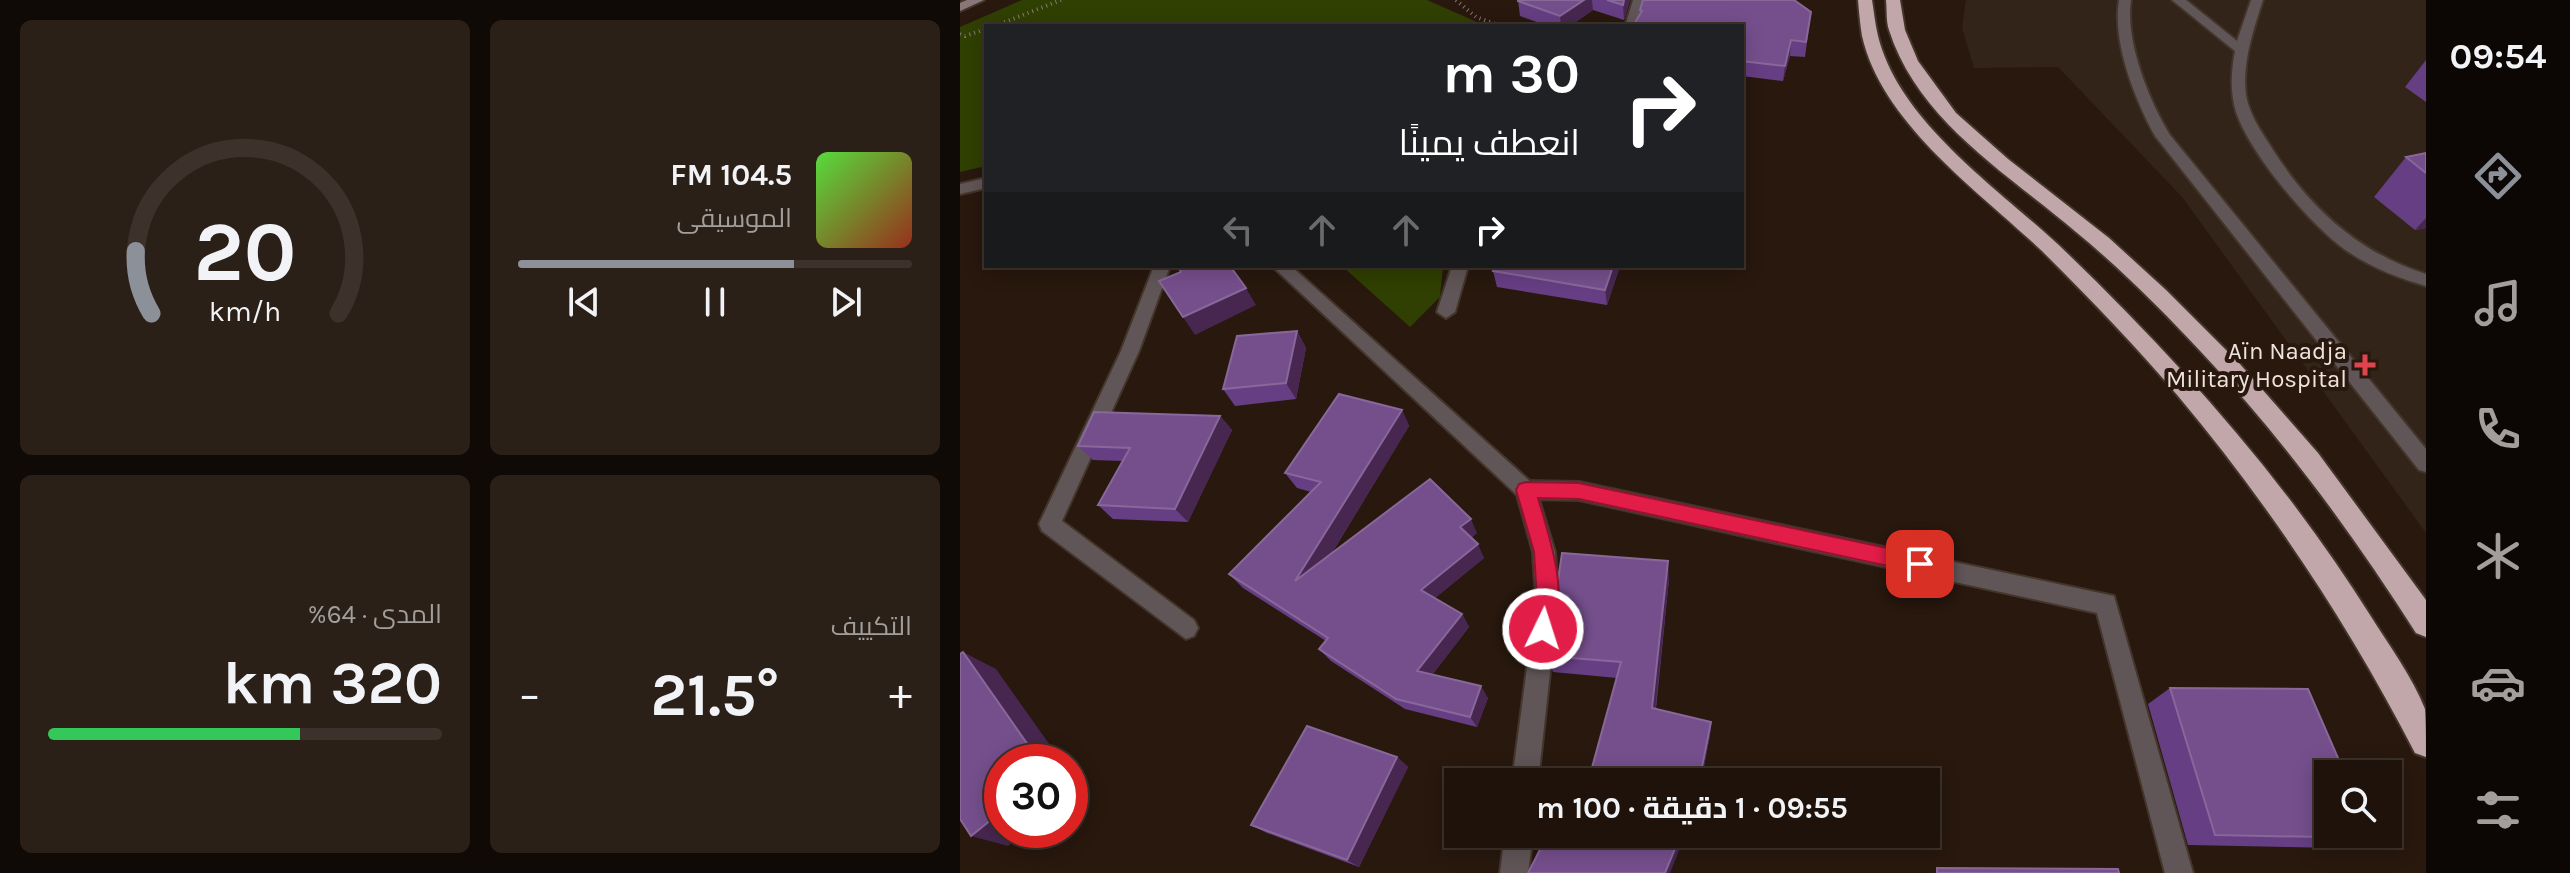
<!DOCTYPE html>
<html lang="ar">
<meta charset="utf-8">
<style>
body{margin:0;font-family:Karla,Cairo,sans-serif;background:#2b2018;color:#f1f3f6;direction:rtl;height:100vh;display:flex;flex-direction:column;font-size:30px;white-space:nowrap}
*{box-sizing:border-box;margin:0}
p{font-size:26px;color:#a19e9c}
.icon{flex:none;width:44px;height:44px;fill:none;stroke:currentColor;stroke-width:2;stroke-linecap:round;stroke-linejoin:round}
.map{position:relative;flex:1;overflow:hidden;direction:ltr}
.drawer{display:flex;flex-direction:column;gap:20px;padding:20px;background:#100a06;width:960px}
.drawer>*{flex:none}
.top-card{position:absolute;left:24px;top:24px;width:760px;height:244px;border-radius:0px;box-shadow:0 4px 20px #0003,0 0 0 2px #3c322b;direction:rtl;background:#202124;color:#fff;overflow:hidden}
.buttons{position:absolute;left:1354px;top:760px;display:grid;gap:16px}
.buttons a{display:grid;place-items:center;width:88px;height:88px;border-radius:0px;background:#1e120a;box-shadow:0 4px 20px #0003,0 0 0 2px #3c322b;font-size:40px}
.speed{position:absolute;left:24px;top:744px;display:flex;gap:16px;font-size:40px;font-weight:700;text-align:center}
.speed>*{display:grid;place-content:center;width:104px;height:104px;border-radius:50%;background:#1e120a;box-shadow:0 4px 20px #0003,0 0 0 2px #3c322b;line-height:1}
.speed .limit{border:12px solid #d22;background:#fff;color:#111}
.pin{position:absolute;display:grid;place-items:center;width:68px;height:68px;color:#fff;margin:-34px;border-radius:16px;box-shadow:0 4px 12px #0006}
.me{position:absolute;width:88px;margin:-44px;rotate:4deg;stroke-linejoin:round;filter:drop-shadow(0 0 6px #0008)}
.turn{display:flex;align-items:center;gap:28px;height:168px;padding:0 32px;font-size:36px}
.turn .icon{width:104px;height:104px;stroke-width:2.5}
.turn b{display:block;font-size:56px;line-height:68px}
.lanes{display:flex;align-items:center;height:76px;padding:0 32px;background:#0003;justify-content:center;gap:40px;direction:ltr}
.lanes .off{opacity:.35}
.big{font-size:60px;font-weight:700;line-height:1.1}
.drawer .tile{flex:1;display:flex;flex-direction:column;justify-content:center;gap:12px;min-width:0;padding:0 28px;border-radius:12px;background:#2b2018}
.drawer .dial{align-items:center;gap:0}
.dial svg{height:208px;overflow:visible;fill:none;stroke:#3c322b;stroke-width:7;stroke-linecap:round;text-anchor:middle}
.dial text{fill:#f1f3f6;stroke:none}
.song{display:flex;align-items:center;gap:24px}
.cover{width:96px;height:96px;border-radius:12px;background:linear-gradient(135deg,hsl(110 70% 55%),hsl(10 70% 35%))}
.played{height:8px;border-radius:4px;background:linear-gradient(90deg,#8c9099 70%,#3c322b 70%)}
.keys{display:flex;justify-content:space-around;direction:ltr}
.heat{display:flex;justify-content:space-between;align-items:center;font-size:44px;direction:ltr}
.charge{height:12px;border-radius:6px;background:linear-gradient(90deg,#34c759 64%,#3c322b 0)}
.drawer .tiles{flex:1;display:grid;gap:20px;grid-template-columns:repeat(2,1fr)}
.trip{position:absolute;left:484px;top:768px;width:496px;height:80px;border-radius:0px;background:#1e120a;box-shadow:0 4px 20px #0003,0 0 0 2px #3c322b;font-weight:700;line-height:80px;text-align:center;direction:rtl}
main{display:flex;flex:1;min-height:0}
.tabs{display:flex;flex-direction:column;width:144px;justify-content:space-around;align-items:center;background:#0c0704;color:#a19e9c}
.tabs .icon{width:56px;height:56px}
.tabs .current{color:#8c9099}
.tabs b{font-size:36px;color:#f1f3f6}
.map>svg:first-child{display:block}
</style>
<main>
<nav class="tabs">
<b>09:54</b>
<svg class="icon current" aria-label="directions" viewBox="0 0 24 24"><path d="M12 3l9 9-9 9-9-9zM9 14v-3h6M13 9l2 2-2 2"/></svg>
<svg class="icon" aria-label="music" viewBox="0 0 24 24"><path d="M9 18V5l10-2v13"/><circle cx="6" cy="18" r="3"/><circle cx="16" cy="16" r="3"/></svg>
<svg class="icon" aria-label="phone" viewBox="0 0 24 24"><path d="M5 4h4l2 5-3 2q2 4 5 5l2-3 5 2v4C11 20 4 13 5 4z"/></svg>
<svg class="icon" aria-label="climate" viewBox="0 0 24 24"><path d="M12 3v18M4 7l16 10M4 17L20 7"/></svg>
<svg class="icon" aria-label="car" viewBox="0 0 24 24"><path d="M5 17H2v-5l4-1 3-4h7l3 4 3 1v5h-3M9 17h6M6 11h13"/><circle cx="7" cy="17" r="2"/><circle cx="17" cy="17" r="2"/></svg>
<svg class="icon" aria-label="filters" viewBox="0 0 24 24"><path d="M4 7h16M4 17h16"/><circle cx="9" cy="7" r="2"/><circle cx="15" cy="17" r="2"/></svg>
</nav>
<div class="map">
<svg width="1466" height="873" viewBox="0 0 1466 873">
<rect width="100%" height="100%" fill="#28180e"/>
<path fill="#322418" d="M 1006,0 L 1466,0 L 1466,533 L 1222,197 L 1098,67 L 1014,68 L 1002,28 Z"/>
<path fill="#303f02" d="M 62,0 L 467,0 L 526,26 L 26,26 L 26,166 L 0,172 L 0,27 Z
M 382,266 L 483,266 L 480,297 L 450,327 Z"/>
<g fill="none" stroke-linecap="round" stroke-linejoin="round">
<g stroke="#44352b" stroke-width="4">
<path id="lane" d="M 1159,0 L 1171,0 C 1165,42 1189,100 1210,135 L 1466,449 L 1466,472 L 1459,470 L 1195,136 C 1175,100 1152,42 1159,0 Z
M 1212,0 L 1226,0 L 1277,41 L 1291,0 L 1303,0 C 1293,31 1282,63 1286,95 C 1290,117 1302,132 1313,150 C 1350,208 1399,253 1466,274 L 1466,286 C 1438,278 1412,268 1387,251 C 1351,226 1290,154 1276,112 C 1270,92 1271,72 1275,51 Z
M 566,481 L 619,482 L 1154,596 L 1233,873 L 1205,873 L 1137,613 L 619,500 L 566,499 L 559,496 L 556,490 L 559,484 Z"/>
</g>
<g stroke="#44352b" stroke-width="4">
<path id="street" d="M 673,0 L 685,0 L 677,26 L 665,26 Z
M 26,178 L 26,188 L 0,194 L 0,184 Z
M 194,266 L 210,266 L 179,351 L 102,521 L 234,620 L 238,628 L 234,636 L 226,639 L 82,531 L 79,524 L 161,351 Z
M 312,266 L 331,266 L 573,484 L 576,490 L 595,552 L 598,599 L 578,782 L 552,782 L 576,599 L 573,552 L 557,495 Z
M 492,266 L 508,266 L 495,312 L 486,318 L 477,312 Z
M 545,834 L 573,834 L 568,873 L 540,873 Z"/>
</g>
<g stroke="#44352b" stroke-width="4">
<path id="secondary" d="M 7,0 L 24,0 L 0,11 L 0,3 Z"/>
</g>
<g stroke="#44352b" stroke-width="4">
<path id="highway" d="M 898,0 L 912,0 C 914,12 915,24 918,36 C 940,125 1044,192 1107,253 C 1220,362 1326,481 1410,615 C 1428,644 1452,676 1465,709 C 1466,722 1466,743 1466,757 L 1455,753 C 1389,625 1311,507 1218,396 C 1176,346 1129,298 1082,251 C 1020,192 922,124 902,36 C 900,24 899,12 898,0 Z
M 926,0 L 940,0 L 945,30 L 958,61 L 996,113 L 1048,159 L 1149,238 L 1206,290 L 1279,363 L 1358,453 L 1466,600 L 1466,637 L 1456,633 C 1393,534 1324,440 1243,354 C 1203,311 1161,269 1116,232 C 1047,173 958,121 929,30 C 926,21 927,10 926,0 Z"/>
</g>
<path stroke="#877a71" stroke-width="4" stroke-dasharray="1 4" stroke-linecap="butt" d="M 496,0 L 516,17 L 541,26
M 35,26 L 101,0
M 0,34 L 5,36 L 26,29"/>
<use href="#lane" fill="#615657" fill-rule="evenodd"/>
<use href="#street" fill="#615657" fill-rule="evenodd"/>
<use href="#secondary" fill="#887779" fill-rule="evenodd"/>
<use href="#highway" fill="#c2a7aa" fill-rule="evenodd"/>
</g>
<path fill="#663e83" d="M 558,0 L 670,0 L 664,20 L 633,10 L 610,26 L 588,26 L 560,16 Z
M 680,10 L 851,12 L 845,57 L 830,56 L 823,81 L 782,76 L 782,26 L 680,15 Z
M 1466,60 L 1466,102 L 1445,87 Z
M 1466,153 L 1466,228 L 1455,230 L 1414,197 L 1446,157 Z
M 536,266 L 660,266 L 647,305 L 537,287 L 533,271 Z
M 337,331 L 346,348 L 336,399 L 275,406 L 263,389 Z
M 442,410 L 449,426 L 372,553 L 517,533 L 511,538 L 524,558 L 475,598 L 502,614 L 509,627 L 472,675 L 528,698 L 517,727 L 445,709 L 371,661 L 359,649 L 366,641 L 283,588 L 269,574 L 351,492 L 337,488 L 325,473 Z
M 260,416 L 272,430 L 228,522 L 153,519 L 138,505 L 162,461 L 133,460 L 118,446 Z
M 709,579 L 696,709 L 751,722 L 750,735 L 741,782 L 628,782 L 657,678 L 593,672 L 587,656 Z
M 1210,688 L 1412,838 L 1378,848 L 1228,845 L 1188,704 Z
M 437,757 L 448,767 L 399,867 L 307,833 L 291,825 Z
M 588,834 L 731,834 L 729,844 L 722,843 Z"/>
<path fill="#472750" d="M 624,0 L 632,0 L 633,10 L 610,26 L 601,26 L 600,16 Z
M 664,0 L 670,0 L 664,20 L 663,5 Z
M 831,40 L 830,56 L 823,81 L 825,66 Z
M 1466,218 L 1466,228 L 1455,230 Z
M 653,266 L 660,266 L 647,305 L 645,290 Z
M 286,288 L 296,305 L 235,335 L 223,317 Z
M 337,331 L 346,348 L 336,399 L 326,383 Z
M 442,410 L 449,426 L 347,594 L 335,581 Z
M 260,416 L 272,430 L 228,522 L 215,509 Z
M 511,519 L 517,533 L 507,541 L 500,527 Z
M 518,544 L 524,558 L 469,603 L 461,590 Z
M 708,561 L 709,579 L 694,722 L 692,708 Z
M 502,614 L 509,627 L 466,683 L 457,671 Z
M 3,652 L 36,669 L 102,762 L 80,762 Z
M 521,686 L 528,698 L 517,727 L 510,717 Z
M 751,722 L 750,735 L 741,782 L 739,782 Z
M 437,757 L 448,767 L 399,867 L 387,860 Z
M 110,773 L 120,786 L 110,794 Z
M 42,811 L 42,830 L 67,830 L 48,846 L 11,836 Z
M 721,834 L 722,843 L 710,873 L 705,873 Z"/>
<path fill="#754f8c" stroke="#886799" stroke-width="2" d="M 558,0 L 624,0 L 600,16 L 558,1 Z
M 647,0 L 664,0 L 663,5 Z
M 683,0 L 834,0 L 851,12 L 846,42 L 831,40 L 825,66 L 782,61 L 782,26 L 673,26 L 682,11 L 680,10 Z
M 1466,153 L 1466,173 L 1446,157 Z
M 218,266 L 270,266 L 286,288 L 223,317 L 199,281 L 221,272 Z
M 536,266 L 653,266 L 645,290 L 533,271 Z
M 337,331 L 326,383 L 263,389 L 277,336 Z
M 379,394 L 442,410 L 335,581 L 470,479 L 511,519 L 500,527 L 518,544 L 461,590 L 502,614 L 457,671 L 521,686 L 510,717 L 436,699 L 359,649 L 368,638 L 269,574 L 361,482 L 325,473 Z
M 134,412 L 260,416 L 215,509 L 138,505 L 170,448 L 118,446 Z
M 602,553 L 708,561 L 692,708 L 751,722 L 739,782 L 628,782 L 661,662 L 587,656 Z
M 3,652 L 80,762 L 42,762 L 42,811 L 11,836 L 0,819 L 0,654 Z
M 1210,688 L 1348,689 L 1385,774 L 1368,774 L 1368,834 L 1411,834 L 1412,838 L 1255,835 Z
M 347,726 L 437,757 L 387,860 L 291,825 Z
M 588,834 L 721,834 L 705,873 L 568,873 Z
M 977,868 L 1158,869 L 1159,873 L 977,873 Z"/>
<path fill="#e11d48" stroke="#92132f" stroke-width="2" d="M 566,482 L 619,483 L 960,555 L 967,558 L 970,564 L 967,571 L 960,573 L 619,499 L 578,498 C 590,540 610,594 591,637 L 583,639 L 576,637 L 573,629 L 577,599 L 574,552 L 556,490 L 559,484 Z"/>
<path fill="#e0444e" stroke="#28180e" stroke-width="3" d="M1401 353h8v8h8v8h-8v8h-8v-8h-8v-8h8z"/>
<g text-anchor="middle" stroke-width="8" stroke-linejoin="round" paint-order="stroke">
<g font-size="24" fill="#efe4dd" stroke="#28180e" text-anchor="end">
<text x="1387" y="359">Aïn Naadja<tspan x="1387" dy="28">Military Hospital</tspan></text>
</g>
</g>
</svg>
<div class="buttons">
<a><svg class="icon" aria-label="search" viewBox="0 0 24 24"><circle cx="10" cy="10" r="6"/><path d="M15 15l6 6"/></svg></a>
</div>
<div class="speed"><div class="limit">30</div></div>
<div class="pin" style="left:960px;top:564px;background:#d93025"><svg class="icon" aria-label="arrive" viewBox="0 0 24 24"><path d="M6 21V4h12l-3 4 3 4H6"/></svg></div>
<svg class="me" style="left:583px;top:629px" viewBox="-20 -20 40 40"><circle r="17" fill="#e11d48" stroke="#fff" stroke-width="3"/><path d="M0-11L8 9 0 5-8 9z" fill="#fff"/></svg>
<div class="trip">09:55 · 1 دقيقة · 100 m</div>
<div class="top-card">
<div class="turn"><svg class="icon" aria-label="right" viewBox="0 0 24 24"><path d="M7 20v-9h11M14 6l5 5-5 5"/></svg><div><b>30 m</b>انعطف يمينًا</div></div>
<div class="lanes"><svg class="icon off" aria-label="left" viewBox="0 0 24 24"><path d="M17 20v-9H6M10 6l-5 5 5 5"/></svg><svg class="icon off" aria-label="ahead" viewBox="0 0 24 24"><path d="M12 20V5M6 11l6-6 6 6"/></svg><svg class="icon off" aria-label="ahead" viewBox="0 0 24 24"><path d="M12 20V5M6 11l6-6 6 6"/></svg><svg class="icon" aria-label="right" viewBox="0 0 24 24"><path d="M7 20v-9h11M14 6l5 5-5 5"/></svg></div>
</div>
</div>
<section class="drawer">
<div class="tiles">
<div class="tile">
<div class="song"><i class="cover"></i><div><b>104.5 FM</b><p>الموسيقى</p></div></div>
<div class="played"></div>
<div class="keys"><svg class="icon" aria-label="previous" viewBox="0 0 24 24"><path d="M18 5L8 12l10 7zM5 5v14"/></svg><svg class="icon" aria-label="pause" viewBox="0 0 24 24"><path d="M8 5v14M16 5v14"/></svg><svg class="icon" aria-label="next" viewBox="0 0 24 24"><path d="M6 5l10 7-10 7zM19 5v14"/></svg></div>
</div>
<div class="tile dial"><svg viewBox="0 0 100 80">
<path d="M14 69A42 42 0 1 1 86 69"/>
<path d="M14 69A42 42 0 0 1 8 45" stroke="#8c9099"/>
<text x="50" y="56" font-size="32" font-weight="700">20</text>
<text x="50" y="72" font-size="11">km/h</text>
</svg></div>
<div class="tile"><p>التكييف</p>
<div class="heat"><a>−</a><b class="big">21.5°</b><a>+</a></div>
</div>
<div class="tile"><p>المدى · 64%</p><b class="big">320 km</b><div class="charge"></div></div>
</div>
</section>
</main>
